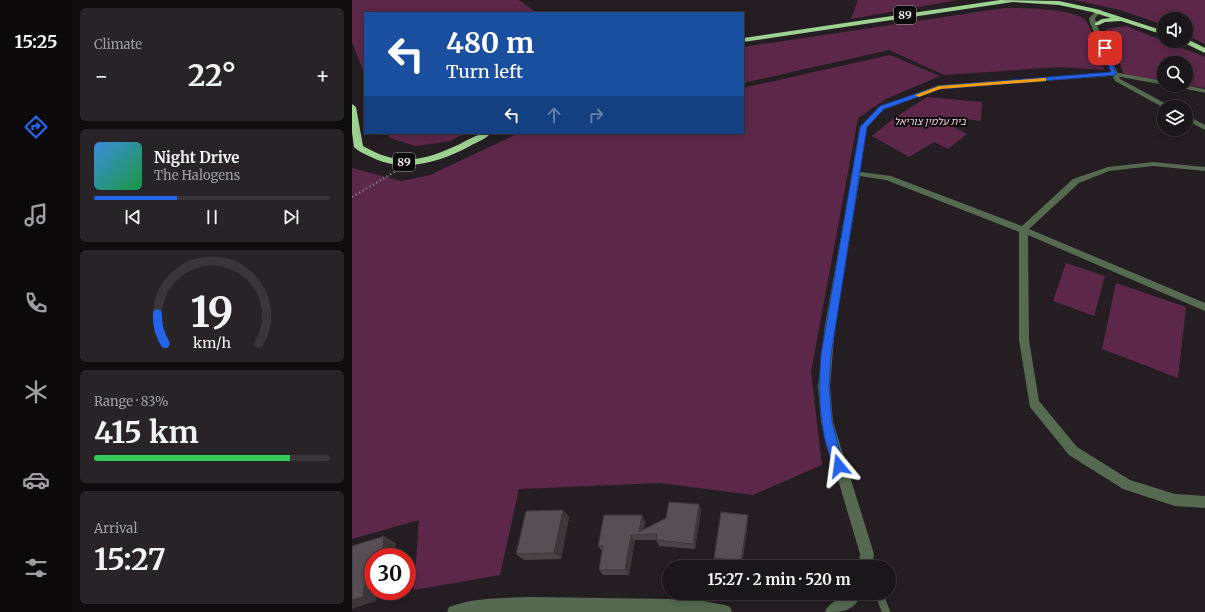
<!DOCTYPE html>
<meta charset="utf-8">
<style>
body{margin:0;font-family:Merriweather,"Noto Sans Hebrew",serif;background:#282327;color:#f1f3f6;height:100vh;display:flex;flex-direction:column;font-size:15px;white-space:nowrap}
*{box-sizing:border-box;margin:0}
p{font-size:13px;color:#a09fa2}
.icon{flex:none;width:22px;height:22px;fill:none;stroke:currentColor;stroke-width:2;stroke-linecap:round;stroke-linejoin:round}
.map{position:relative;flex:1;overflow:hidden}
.sheet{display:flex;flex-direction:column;gap:8px;padding:8px;background:#0f0c0e;width:280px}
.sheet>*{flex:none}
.top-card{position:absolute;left:12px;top:12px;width:380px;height:122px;border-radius:0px;box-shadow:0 2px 10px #0003,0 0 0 1px #393539;background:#1a4fa0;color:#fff;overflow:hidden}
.fabs{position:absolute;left:805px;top:12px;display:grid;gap:8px}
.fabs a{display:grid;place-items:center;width:36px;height:36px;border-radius:50%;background:#1b161a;box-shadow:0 2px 10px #0003,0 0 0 1px #393539;font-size:20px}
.speed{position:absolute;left:12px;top:548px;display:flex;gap:8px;font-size:20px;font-weight:700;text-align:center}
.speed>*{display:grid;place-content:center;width:52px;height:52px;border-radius:50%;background:#1b161a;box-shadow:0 2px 10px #0003,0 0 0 1px #393539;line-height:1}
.speed .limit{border:6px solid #d22;background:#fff;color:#111}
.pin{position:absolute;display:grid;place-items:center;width:34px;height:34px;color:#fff;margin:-17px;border-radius:8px;box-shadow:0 2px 6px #0006}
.me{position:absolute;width:44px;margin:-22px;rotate:344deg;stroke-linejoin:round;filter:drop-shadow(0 0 3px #0008)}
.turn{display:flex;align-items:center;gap:14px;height:84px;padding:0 16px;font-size:18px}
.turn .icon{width:52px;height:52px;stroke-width:2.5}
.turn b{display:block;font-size:28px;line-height:34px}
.lanes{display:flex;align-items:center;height:38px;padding:0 16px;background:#0003;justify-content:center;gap:20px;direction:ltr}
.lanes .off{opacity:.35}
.big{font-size:30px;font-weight:700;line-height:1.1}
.sheet .card{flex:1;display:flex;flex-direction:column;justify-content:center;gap:6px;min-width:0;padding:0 14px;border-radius:6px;background:#282327}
.sheet .dial{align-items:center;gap:0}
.dial svg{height:104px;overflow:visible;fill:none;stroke:#393539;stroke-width:7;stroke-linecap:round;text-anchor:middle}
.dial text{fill:#f1f3f6;stroke:none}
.song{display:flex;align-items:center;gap:12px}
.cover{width:48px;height:48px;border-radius:6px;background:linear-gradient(135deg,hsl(210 70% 55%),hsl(140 70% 35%))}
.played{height:4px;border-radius:2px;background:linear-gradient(90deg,#2563eb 35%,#393539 35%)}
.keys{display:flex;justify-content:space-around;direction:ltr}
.heat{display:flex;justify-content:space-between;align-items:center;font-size:22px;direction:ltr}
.charge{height:6px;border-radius:3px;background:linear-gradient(90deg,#34c759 83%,#393539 0)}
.trip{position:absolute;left:310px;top:560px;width:234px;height:40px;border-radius:20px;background:#1b161a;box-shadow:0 2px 10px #0003,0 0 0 1px #393539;font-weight:700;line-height:40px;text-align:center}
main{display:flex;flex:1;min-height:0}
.tab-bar{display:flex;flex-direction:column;width:72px;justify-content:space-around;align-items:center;background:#0b090a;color:#a09fa2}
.tab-bar .icon{width:28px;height:28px}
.tab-bar .active{color:#2563eb}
.tab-bar b{font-size:18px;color:#f1f3f6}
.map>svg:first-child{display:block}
</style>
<main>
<nav class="tab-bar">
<b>15:25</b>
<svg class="icon active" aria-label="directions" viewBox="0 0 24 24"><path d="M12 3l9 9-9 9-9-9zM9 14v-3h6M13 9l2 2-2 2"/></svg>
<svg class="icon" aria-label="music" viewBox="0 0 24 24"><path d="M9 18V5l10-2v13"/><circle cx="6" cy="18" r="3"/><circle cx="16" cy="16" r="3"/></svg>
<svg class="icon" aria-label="phone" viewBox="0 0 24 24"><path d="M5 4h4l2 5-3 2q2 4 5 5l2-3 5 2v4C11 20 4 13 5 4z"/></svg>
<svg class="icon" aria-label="climate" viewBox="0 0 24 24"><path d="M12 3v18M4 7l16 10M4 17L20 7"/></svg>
<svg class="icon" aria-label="car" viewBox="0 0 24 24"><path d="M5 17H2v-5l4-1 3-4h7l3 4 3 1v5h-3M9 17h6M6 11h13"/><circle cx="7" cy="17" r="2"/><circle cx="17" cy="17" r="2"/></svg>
<svg class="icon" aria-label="filters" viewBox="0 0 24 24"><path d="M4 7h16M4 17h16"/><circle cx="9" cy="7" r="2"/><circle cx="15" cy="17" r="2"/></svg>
</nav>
<section class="sheet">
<div class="card"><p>Climate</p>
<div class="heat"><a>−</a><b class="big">22°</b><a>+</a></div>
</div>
<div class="card">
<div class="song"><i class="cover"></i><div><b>Night Drive</b><p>The Halogens</p></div></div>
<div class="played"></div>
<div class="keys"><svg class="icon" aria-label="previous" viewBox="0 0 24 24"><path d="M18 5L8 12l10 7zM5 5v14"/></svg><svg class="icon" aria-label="pause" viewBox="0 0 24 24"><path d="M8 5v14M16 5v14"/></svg><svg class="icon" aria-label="next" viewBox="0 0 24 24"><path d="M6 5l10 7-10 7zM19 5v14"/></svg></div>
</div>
<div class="card dial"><svg viewBox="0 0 100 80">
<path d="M14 69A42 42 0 1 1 86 69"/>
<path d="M14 69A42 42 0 0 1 8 46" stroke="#2563eb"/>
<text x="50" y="56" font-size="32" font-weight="700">19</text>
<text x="50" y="72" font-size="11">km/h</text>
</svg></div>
<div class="card"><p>Range · 83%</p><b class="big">415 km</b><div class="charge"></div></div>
<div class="card"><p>Arrival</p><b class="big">15:27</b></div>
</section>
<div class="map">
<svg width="853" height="612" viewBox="0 0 853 612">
<rect width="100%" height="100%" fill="#241e22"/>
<path fill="#5d274a" d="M 0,0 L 167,0 L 185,13 L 13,13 L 13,76 L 0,42 Z
M 506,0 L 606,0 L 499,19 Z
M 722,0 L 853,0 L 853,44 L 834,35 L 834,19 L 812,19 L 812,25 L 768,10 Z
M 652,8 C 668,8 724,8 734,21 C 740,29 748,59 753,70 L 708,67 L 592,75 L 537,50 L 391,83 L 391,47 Z
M 774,26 L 853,57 L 853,88 L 834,85 L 834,63 L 812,63 L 812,81 L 772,75 L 754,29 Z
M 538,55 L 588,76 L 534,99 L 506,118 L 459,372 L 470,465 L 401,495 L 308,483 L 167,489 L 148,575 L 62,590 L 67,520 L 0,539 L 0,168 L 49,181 L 78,175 L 167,133 L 391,133 L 391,88 Z
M 575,97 L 630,102 L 629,121 L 615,119 L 600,126 L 615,134 L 596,149 L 582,142 L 557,157 L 520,136 L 542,118 Z
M 35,133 L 113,133 L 99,141 L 63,146 L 38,138 Z
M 714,263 L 753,276 L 742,316 L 701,301 Z
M 764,283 L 834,307 L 826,378 L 750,349 Z"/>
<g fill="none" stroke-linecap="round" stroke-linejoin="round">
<path stroke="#858083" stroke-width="2" stroke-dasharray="1.5 2.5" stroke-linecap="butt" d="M 0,197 L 46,170"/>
<path stroke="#556a50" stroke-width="3.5" d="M 823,85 L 853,91
M 544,103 L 587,87 L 762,74 L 812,83"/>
<path stroke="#556a50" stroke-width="4.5" d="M 504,173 L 512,127 L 530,108 L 547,102"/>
<path stroke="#556a50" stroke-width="8" d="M 527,593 L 534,612"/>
<path fill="#556a50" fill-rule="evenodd" d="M 747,9 L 750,11 L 743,18 L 744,23 L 768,79 L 820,107 L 812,108 L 763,81 L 738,23 L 737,18 Z
M 834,115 L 853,125 L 853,130 L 834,120 Z
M 801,162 L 853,167 L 853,171 L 801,166 L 757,171 L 727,183 L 677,229 L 853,303 L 853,311 L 676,235 L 677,340 L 687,401 L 725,447 L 778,480 L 823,494 L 853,496 L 853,508 L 823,506 L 771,489 L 717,455 L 678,407 L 667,340 L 667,232 L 534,180 L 508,176 L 483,325 L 478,387 L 481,422 L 522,554 L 520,567 L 506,567 L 508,554 L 469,422 L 466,387 L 473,325 L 501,171 L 539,176 L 670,226 L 721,179 L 756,167 Z
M 493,593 L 510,593 C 502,612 491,612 473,612 C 476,603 487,600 493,593 Z
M 181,597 L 317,599 L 345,600 L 373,605 L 378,607 L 380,612 L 95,612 L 97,607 C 122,597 154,598 181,597 Z"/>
<path fill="#9dd291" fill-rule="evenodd" d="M 648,0 L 707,1 L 744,9 L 812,31 L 812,35 L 769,21 L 753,22 L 747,25 L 743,25 L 743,23 L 750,19 L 759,18 L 740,12 L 707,5 L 661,2 L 391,42 L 391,38 Z
M 835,39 L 853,48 L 853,53 L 828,41 Z
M 0,104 L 4,107 L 11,146 C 47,167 72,161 108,144 C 119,138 127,133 139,133 C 134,139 125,142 118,146 C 88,162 54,173 21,158 C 15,155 7,152 2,147 L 0,132 Z"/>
</g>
<path fill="#4b4447" d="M 347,504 L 349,510 L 343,549 L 307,546 L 304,540 L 283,540 L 277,575 L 251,575 L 247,570 L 250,551 L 246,546 L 293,521 L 292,530 Z
M 211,510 L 217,517 L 209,559 L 172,560 L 164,554 Z
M 396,515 L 396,520 L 390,565 L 363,562 L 362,558 Z"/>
<path fill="#3d373a" d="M 347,504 L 349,510 L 343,549 L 341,544 Z
M 211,510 L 217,517 L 209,559 L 202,553 Z
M 290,515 L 293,521 L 291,535 L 287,532 Z
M 396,515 L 396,520 L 390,565 L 389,561 Z
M 279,535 L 283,540 L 277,575 L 273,570 Z
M 32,536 L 44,543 L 42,557 L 30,557 Z
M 21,583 L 21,591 L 25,591 L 24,601 L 0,609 L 0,600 L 12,586 Z"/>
<path fill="#574f53" stroke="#3d373a" d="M 317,502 L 347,504 L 341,544 L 304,540 L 305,534 L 279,535 L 273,570 L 247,570 L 251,545 L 246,546 L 252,515 L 290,515 L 287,532 L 314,518 Z
M 211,510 L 202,553 L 164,554 L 174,511 Z
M 369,512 L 396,515 L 389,561 L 362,558 Z
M 32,536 L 30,557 L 21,557 L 21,583 L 12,586 L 11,597 L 0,600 L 0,546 Z"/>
<path fill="#2563eb" stroke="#184099" d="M 753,47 L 756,48 L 764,75 L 588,89 L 532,109 L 515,127 L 479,355 L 477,387 L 480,422 L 492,466 L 491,470 L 487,471 L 483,470 C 467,434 466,393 469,355 L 508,127 L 528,106 L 587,86 L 759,72 L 750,48 Z"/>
<path fill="#f59e0b" d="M 692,78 L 694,78 L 694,81 L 588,89 L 567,97 L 563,95 L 587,86 Z"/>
<g text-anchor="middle" stroke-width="4" stroke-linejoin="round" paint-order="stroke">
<g font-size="10" font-style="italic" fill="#f7cfe6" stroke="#0c090a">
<text x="578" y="125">בית עלמין צוריאל</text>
</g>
<g fill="#0c090a" stroke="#ada9ab" stroke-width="1">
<rect x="542" y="6" width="22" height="18" rx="3"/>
<rect x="41" y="153" width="22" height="18" rx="3"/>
</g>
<g font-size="11" font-weight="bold" fill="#f2eef0">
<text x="553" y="19">89</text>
<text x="52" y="166">89</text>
</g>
</g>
</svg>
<div class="fabs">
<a><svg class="icon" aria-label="sound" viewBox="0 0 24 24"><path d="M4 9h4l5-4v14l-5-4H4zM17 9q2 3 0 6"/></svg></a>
<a><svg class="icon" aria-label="search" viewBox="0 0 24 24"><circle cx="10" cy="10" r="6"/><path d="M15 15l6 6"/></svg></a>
<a><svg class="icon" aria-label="layers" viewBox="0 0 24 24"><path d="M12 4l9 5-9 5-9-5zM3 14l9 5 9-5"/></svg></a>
</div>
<div class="speed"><div class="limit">30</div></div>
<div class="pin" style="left:753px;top:48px;background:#d93025"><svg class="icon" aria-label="arrive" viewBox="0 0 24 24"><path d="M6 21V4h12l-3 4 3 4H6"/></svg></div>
<svg class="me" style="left:487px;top:466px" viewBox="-20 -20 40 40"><path d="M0-17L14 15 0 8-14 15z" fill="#2563eb" stroke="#fff" stroke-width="4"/></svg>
<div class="trip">15:27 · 2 min · 520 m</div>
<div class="top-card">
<div class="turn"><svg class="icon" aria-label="left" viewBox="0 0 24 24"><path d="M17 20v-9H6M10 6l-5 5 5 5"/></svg><div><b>480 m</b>Turn left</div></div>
<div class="lanes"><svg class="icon" aria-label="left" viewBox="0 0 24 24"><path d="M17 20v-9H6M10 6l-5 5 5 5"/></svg><svg class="icon off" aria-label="ahead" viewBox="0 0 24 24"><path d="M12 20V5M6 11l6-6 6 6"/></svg><svg class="icon off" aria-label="right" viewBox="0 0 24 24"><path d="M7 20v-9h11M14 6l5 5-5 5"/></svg></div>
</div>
</div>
</main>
